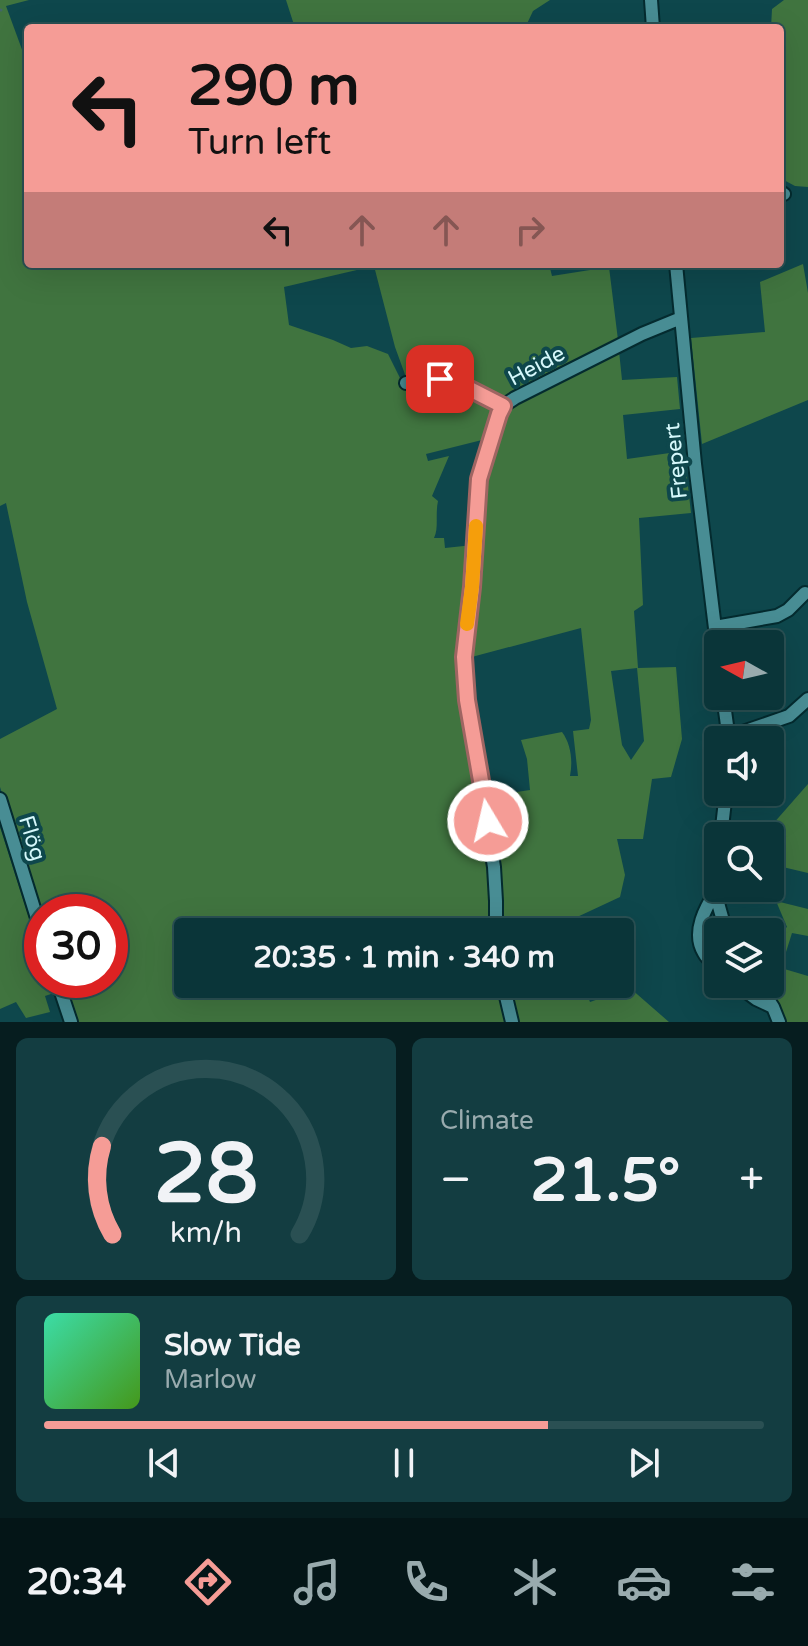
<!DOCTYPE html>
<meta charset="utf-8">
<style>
body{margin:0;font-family:"Varela Round",sans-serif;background:#133d41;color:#f1f3f6;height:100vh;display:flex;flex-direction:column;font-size:30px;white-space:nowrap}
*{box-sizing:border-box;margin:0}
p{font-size:26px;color:#99abae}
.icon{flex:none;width:44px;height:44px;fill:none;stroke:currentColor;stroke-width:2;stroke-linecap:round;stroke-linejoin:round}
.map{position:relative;height:1022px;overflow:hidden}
.side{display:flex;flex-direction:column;gap:16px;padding:16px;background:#061d1f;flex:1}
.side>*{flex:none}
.banner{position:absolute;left:24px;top:24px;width:760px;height:244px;border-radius:8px;box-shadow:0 8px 32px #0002,0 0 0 2px #2a5053;background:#f59c96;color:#111;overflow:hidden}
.needle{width:52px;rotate:278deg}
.controls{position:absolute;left:704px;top:630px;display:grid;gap:16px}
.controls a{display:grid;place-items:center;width:80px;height:80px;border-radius:8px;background:#0a3539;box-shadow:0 8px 32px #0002,0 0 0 2px #2a5053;font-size:40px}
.speed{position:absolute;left:24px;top:894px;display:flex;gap:16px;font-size:40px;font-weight:700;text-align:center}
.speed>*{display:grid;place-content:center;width:104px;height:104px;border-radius:50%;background:#0a3539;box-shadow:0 8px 32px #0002,0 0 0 2px #2a5053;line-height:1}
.speed .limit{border:12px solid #d22;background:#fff;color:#111}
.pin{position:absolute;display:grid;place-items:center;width:68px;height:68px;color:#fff;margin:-34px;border-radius:16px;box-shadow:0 4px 12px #0006}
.me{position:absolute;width:88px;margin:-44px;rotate:351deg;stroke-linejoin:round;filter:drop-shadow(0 0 6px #0008)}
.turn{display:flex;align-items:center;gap:28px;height:168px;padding:0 32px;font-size:36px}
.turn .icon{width:104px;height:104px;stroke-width:2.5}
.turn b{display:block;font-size:56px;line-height:68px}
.lanes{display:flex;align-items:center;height:76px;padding:0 32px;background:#0003;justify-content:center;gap:40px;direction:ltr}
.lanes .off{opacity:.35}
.big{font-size:60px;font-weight:700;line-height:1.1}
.side .card{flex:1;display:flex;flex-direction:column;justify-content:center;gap:12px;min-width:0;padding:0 28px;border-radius:12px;background:#133d41}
.side .dial{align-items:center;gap:0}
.dial svg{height:208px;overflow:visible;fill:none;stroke:#2a5053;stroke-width:7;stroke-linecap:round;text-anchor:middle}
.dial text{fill:#f1f3f6;stroke:none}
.song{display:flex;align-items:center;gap:24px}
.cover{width:96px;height:96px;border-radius:12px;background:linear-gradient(135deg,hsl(160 70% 55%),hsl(100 70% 35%))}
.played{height:8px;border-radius:4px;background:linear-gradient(90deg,#f59c96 70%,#2a5053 70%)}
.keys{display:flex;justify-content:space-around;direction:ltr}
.heat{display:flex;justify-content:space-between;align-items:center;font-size:44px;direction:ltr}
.side .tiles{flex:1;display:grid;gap:16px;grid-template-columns:1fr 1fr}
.card:last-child{grid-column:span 2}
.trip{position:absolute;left:174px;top:918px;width:460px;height:80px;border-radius:8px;background:#0a3539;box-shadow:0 8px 32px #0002,0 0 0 2px #2a5053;font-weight:700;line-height:80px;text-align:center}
.tabs{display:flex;height:128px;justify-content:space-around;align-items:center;background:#041517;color:#99abae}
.tabs .icon{width:56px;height:56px}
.tabs .active{color:#f59c96}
.tabs b{font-size:36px;color:#f1f3f6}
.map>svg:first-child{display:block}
</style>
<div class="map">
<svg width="808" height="1022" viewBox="0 0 808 1022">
<rect width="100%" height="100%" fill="#0e474c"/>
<path fill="#40743f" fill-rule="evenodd" d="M 0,0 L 29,0 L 6,6 L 24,55 L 28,55 L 28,264 L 549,264 L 552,276 L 609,267 L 618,340 L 514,393 L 486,439 L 426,454 L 428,461 L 449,456 L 432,496 L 438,501 C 435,515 439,528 434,538 L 444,538 L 445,548 L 473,545 L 462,619 L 491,900 L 490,932 L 188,932 L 188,984 L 583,984 L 590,1002 L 630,988 L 669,1022 L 75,1022 L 62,980 L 110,980 L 110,912 L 42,912 L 42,918 L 0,787 L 0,739 L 57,709 L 27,602 L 6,503 L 0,506 ZM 374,266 L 395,347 L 407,380 L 401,380 L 388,354 L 367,346 L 351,348 L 333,340 L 289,325 L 284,287 Z
M 286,0 L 550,0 L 533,11 L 525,28 L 295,28 Z
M 784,0 L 808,0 L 808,187 L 795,186 L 780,178 L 780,28 L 771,28 L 772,9 Z
M 803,264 L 808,293 L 808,400 L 702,444 L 691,338 L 765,332 L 760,282 Z
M 619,351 L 622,380 L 677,377 L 680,409 L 623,415 L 627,459 L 684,451 L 691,513 L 639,518 L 643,605 L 634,611 L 638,668 L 676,667 L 682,739 L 671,777 L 652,779 L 643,839 L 617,839 L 625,875 L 620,897 L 560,925 L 563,932 L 496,932 L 488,796 L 530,790 L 527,759 L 521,740 L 562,732 C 571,744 573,761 570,776 L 578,776 L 573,731 L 589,729 L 591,720 L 581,628 L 468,658 L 477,587 L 485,480 L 497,435 L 508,408 L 518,401 ZM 637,668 L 644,741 L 631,760 L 622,745 L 611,671 Z
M 808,784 L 808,873 L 770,864 L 770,860 L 772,825 Z
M 0,827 L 42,959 L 42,980 L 49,980 L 54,993 L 45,996 L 50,1012 L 26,1018 L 16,1002 L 0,1009 Z
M 776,901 L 808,909 L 808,936 L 792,933 L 781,968 L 808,976 L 808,1022 L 785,1022 L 766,984 L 770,984 L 770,940 L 787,927 Z"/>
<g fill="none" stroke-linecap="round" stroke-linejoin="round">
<path stroke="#426669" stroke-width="3" d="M 0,10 L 1,10"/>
<g stroke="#042b2f" stroke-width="16">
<path id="minor" d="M 651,0 L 653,28
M 780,192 L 784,194
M 676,264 L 695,464 L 718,653
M 406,383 L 440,379 L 454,381 L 503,406
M 715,627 L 777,616 L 788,610 L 805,593
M 723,696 L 729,740
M 728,737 L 789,716 L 808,699
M 0,799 L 42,934
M 721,836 L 726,792
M 718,854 C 714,880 716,908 728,932
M 717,889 C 706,907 691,932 704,953 C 707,959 714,964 718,968
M 496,932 L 496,901 L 494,867 L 467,700 L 464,657 L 472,587 L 479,479 L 499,414 L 503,406 L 515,398 L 642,334 L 681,318
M 57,980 L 71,1022
M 503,984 L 512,1022
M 736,984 L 756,999 L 773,1007
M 758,984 L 773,1007 L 779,1022"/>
</g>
<use href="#minor" stroke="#488d94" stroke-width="12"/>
</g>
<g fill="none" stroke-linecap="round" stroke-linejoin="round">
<g stroke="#9f6562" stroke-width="20">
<path id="route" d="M 440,379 L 454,381 L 503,406 L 499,414 L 479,479 L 472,587 L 464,657 L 467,700 L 488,821"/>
</g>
<use href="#route" stroke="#f59c96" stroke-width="14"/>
<path stroke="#f59e0b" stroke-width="14" d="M 467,624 L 472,587 L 476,526"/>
</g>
<g text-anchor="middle" stroke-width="8" stroke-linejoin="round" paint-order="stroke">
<g font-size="22" fill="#d6f8fb" stroke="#0e474c">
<text transform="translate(536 365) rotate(-28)" y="8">Heide</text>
<text transform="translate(675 461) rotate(-96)" y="8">Frepert</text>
<text transform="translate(33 838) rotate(73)" y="8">Flög</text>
</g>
</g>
</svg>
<div class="controls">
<a><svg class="needle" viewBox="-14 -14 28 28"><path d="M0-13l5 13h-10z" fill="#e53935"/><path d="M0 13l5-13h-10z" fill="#99abae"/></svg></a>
<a><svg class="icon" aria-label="sound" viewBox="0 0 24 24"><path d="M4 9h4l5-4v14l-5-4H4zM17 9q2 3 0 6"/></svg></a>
<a><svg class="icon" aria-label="search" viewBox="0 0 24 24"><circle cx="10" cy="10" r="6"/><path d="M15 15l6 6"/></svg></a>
<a><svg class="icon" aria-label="layers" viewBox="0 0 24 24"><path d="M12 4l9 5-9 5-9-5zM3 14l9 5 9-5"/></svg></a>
</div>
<div class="speed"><div class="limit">30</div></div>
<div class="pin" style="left:440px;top:379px;background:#d93025"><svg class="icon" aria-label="arrive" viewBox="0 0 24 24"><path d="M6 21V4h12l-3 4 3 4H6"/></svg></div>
<svg class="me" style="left:488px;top:821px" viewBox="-20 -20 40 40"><circle r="17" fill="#f59c96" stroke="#fff" stroke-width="3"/><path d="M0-11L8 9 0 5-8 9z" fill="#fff"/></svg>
<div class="trip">20:35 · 1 min · 340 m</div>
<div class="banner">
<div class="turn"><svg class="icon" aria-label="left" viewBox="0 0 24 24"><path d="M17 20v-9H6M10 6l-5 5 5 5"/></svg><div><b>290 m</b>Turn left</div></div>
<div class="lanes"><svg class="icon" aria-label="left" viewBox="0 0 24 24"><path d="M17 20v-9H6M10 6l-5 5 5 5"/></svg><svg class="icon off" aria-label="ahead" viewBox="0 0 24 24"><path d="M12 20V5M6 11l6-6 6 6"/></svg><svg class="icon off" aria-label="ahead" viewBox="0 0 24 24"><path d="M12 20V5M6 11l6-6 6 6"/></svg><svg class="icon off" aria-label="right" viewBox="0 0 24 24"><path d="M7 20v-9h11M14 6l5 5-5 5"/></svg></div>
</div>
</div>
<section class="side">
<div class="tiles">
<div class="card dial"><svg viewBox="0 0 100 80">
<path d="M14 69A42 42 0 1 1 86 69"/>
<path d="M14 69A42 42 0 0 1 10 35" stroke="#f59c96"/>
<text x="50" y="56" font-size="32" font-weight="700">28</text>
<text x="50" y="72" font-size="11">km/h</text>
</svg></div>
<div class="card"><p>Climate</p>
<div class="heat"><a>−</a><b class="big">21.5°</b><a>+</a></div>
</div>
<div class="card">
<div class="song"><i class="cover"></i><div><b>Slow Tide</b><p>Marlow</p></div></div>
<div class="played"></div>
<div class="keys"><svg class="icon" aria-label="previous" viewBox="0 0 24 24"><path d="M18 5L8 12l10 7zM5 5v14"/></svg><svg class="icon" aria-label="pause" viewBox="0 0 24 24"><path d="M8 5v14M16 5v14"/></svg><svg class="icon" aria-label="next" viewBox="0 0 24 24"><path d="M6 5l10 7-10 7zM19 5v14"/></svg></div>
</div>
</div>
</section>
<nav class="tabs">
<b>20:34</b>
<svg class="icon active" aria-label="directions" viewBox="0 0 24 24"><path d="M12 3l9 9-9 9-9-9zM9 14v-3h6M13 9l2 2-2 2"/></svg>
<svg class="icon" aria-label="music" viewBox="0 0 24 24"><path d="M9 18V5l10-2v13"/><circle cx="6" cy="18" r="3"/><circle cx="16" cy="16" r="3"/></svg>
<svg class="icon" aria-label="phone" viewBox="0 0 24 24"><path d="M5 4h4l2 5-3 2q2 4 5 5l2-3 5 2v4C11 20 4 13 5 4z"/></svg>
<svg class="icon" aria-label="climate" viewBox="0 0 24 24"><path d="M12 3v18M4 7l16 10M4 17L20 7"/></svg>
<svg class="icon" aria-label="car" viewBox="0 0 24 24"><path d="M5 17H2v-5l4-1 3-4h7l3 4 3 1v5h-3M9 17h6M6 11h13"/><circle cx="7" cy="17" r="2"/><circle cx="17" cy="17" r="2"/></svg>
<svg class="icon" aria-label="filters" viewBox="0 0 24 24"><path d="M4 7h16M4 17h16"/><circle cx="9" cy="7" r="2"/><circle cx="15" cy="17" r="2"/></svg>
</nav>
